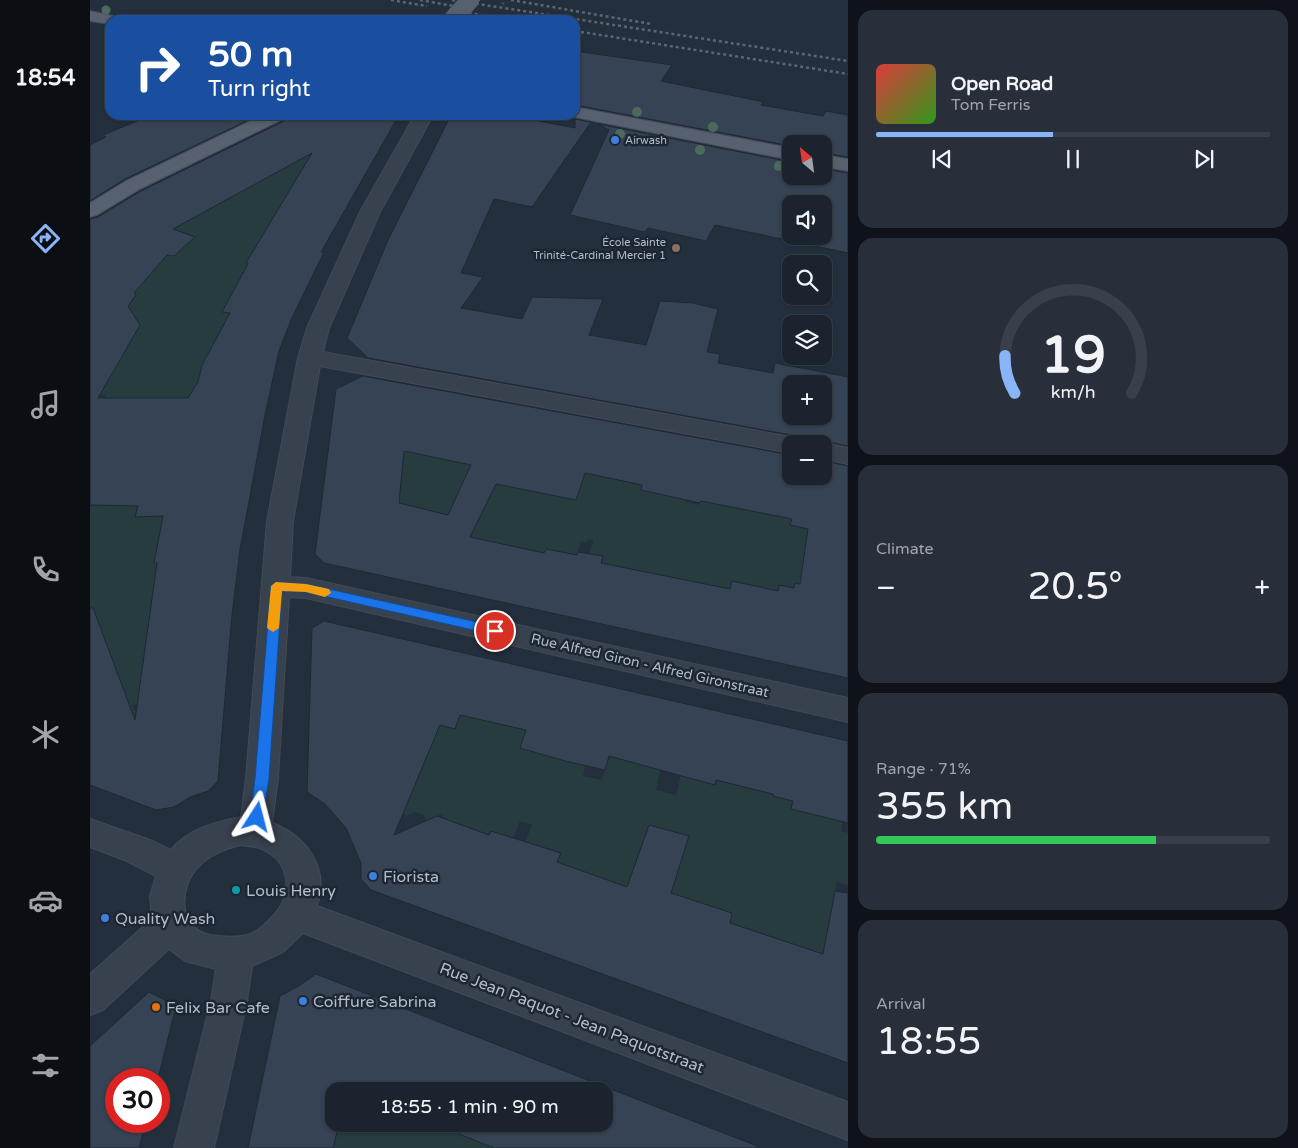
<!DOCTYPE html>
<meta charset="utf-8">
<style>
body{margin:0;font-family:"Varela Round",sans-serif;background:#282f3a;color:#f1f3f6;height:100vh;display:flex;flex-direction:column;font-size:19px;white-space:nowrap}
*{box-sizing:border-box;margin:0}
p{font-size:16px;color:#a0a4aa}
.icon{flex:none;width:28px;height:28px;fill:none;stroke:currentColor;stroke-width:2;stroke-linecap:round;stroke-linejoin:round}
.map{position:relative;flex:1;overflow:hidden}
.drawer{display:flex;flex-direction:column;gap:10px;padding:10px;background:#0f1319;width:450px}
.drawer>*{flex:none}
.guide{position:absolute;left:15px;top:15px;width:475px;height:105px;border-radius:15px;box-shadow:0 1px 4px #0004,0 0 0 1px #39404a;background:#1a4fa0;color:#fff;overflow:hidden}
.needle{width:32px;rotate:331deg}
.buttons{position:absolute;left:692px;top:135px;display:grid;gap:10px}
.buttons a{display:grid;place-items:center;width:50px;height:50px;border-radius:10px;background:#1b232e;box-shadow:0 1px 4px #0004,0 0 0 1px #39404a;font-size:25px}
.speed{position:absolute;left:15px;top:1068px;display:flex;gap:10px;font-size:25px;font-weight:700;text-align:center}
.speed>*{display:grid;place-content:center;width:65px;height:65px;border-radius:50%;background:#1b232e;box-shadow:0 1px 4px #0004,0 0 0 1px #39404a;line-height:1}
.speed .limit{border:8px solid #d22;background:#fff;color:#111}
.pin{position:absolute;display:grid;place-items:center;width:42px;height:42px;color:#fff;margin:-21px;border:2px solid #fff;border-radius:50%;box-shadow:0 1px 5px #0007}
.me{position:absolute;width:55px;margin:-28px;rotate:9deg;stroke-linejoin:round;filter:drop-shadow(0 0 4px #0008)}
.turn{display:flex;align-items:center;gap:18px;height:105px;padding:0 20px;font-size:22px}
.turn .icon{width:65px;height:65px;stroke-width:2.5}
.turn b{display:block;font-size:35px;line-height:42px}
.big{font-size:38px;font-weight:600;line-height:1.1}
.drawer .tile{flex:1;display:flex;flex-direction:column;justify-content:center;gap:8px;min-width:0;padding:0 18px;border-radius:15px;background:#282f3a}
.drawer .dial{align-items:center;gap:0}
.dial svg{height:130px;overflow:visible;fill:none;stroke:#39404a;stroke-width:7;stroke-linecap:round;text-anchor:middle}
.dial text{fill:#f1f3f6;stroke:none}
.song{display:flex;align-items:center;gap:15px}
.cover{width:60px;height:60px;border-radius:8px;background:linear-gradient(135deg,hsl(0 70% 55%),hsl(110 70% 35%))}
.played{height:5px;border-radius:2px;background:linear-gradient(90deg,#8ab4f8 45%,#39404a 45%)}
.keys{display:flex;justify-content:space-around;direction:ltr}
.heat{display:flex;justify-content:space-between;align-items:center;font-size:28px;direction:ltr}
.charge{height:8px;border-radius:4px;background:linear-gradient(90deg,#34c759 71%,#39404a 0)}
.trip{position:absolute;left:235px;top:1082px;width:288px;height:50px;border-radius:15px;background:#1b232e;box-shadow:0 1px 4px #0004,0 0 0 1px #39404a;font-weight:600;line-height:50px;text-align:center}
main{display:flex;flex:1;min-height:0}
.dock{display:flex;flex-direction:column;width:90px;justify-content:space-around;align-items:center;background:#0b0e12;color:#a0a4aa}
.dock .icon{width:35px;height:35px}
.dock .on{color:#8ab4f8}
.dock b{font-size:22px;color:#f1f3f6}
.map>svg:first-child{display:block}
</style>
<main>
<nav class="dock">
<b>18:54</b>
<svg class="icon on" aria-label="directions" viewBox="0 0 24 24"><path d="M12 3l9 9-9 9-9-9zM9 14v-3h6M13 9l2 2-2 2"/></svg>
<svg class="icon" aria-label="music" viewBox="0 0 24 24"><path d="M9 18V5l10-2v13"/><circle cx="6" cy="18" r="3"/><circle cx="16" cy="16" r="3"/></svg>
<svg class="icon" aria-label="phone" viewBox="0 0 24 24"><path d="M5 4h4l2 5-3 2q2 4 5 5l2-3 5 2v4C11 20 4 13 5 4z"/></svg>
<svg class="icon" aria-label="climate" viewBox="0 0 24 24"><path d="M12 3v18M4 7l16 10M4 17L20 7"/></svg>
<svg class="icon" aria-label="car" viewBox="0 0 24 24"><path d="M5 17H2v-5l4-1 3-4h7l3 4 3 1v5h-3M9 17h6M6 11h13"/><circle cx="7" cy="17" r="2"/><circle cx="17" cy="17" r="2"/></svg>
<svg class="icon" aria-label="filters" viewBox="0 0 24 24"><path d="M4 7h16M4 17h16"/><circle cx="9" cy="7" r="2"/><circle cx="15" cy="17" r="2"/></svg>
</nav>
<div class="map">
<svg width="758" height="1148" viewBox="0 0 758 1148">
<rect width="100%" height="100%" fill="#242f3e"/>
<path fill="#263c3f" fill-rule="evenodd" d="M 227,152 L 176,252 L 144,288 L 154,289 L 132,312 L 140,313 L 118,399 L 7,416 L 17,398 L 15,395 L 0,393 L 38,307 L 46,296 L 44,292 L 77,254 L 84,256 L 94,246 L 65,237 L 201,154 Z
M 295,443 L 368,462 L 489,489 L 498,466 L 528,471 L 525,480 L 552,485 L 596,500 L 596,502 L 609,505 L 617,481 L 638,507 L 702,519 L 700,525 L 718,529 L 758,616 L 704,588 L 689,585 L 683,622 L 658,585 L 642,581 L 638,595 L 510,568 L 513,556 L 499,554 L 504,540 L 498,539 L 497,542 L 491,541 L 486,557 L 456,549 L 452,558 L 438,549 L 411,544 L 379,543 L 341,511 L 333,509 L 271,531 L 312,471 L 313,466 Z
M 0,505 L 48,505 L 45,517 L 78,516 L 74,549 L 67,549 L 64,563 L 93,563 L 82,702 L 41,705 L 51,719 L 53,730 L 0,710 Z
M 371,712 L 436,730 L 430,748 L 445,752 L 482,741 L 475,761 L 495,766 L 493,776 L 512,780 L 519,756 L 571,768 L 566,790 L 586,795 L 591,775 L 625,785 L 627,776 C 651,788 677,791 703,801 L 701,808 L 753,815 L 751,831 L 758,833 L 758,885 L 747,882 L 731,963 L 682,972 L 691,940 L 652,927 L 632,953 L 642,913 L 457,889 L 471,853 L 458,848 L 449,864 L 429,857 L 442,825 L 430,821 L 423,838 L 401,831 L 399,835 L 381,829 L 369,855 L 362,833 L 352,814 L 336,821 L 334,815 L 325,812 L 316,816 L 310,806 L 310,773 L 328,778 L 336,759 L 319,754 L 347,724 L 365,729 ZM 559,825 L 599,836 L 551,876 L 542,872 Z
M 233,1046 L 283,1061 L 270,1091 L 244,1091 L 244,1124 L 373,1124 L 369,1134 L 405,1143 L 403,1148 L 243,1148 L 248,1127 L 228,1123 Z"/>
<path fill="#364354" stroke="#1f2835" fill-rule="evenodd" d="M 485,51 L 582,65 L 571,81 L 669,101 L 673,102 L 671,105 L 733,116 L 736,111 L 758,115 L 758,157 L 734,153 L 734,144 L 701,144 L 701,146 L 485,105 Z
M 62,115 L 169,115 L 35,179 L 0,201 L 0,145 L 16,137 L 13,135 Z
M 198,115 L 309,115 L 231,252 L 234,252 L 201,320 L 189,351 L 175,415 L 150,550 L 142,615 L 128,781 L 118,791 L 100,797 L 84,807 L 66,810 L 0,785 L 0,608 L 3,608 L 45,720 L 67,563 L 64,563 L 73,516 L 45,517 L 48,506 L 0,505 L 0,219 L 8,217 L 51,191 L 194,121 ZM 222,153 L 156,263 L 158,264 L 132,312 L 140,313 L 112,365 L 108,382 L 98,398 L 8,398 L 50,325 L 38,306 L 46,295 L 44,293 L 77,255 L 84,256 L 105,237 L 83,229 Z
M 361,115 L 418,115 L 485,128 L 485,119 L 501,122 L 442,207 L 404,199 L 371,273 L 393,277 L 371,308 L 432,319 L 442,297 L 513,299 L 499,335 L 556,345 L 570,301 L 603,303 L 628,309 L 617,352 L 630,354 L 628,363 L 683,373 L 685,363 L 758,377 L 758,446 L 734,441 L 728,444 L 715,444 L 710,437 L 701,435 L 278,358 L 257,338 L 298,240 ZM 701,384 L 734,384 L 734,416 L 701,416 Z
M 508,124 L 701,162 L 701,176 L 734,176 L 734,169 L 758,173 L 758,253 L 625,225 L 616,241 L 558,228 L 555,232 L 480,215 L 519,130 ZM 701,204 L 734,204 L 734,236 L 701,236 Z
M 273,376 L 701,455 L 701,476 L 734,476 L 734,461 L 758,466 L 758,678 L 234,563 L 225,554 L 246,389 ZM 314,451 L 381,465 L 358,515 L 309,503 ZM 495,473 L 552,485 L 551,490 L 610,503 L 611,501 L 702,519 L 700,525 L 718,529 L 710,584 L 705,583 L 704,588 L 689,585 L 688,591 L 642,581 L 640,589 L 511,563 L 513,556 L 488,552 L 487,555 L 456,549 L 454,553 L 380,537 L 406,484 L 486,500 Z
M 234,621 L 758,741 L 758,823 L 701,809 L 703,801 L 683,796 L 683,794 L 626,780 L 625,785 L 519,756 L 515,770 L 475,761 L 430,748 L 436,730 L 370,715 L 365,729 L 350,725 L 304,835 L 347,816 L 399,835 L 401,831 L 471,853 L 467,862 L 537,887 L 559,825 L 599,836 L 581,893 L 642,913 L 640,923 L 733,954 L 745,891 L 758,893 L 758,1063 L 281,890 L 271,879 L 271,863 L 256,828 L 235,804 L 217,792 L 222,628 Z
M 226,974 L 577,1111 L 667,1146 L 667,1148 L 404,1148 L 369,1134 L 373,1124 L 514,1124 L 514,1091 L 244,1091 L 244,1124 L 249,1124 L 243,1148 L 158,1148 L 190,996 L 209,986 Z
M 59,992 L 86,1006 L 68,1079 L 26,1079 L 26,1121 L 56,1121 L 49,1148 L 0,1148 L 0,1046 Z"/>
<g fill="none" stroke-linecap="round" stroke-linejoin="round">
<g stroke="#414a57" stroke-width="2">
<path id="minor" d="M 325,115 L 343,115 L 290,212 L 239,328 L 233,352 L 701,437 L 710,439 L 713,444 L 701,444 L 701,453 L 230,366 L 203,521 L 200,577 L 216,578 L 758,698 L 758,722 L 216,598 L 199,597 L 188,778 L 182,823 C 217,836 240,869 227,906 L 758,1102 L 758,1140 L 213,933 L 193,952 L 162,966 L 157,1001 L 124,1148 L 84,1148 L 121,1001 L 126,969 L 95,961 L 79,949 L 13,1010 L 0,1015 L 0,974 L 62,919 L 60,896 L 66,876 L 37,861 L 0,847 L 0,819 L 60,840 L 81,850 C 97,829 126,822 151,817 L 156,778 L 177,521 L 208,358 L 217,328 L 270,212 ZM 150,845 C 157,846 166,846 172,849 C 202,862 203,896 182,917 C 176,924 167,932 158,935 C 145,938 133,937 120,935 C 86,928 89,885 110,865 C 121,854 135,849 150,845 Z
M 734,443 L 758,448 L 758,464 L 734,459 L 734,444 L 730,444 Z"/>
</g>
<g stroke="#414a57" stroke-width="2">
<path id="major" d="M 0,11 L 28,17 L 30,20 L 20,20 L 20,24 L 0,21 Z
M 485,107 L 701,148 L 701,160 L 479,116 L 485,115 Z
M 173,115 L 196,115 L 193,119 L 50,189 L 7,215 L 0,217 L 0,203 L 36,181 Z
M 734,155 L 758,159 L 758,171 L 734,167 Z"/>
</g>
<path stroke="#3f5557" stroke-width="2" stroke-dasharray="2.5 2.5" stroke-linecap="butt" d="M 412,3 L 415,4"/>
<use href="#minor" fill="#38414e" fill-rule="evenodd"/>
<use href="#major" fill="#56606e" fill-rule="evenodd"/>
<path stroke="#5a6575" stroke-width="1" d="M 351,20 L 369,0
M 373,20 L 390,0
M 0,207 L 23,192
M 0,216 L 47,187 L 193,115"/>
<path stroke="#5a6575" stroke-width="2.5" stroke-dasharray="3 3" stroke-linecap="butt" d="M 301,0 L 337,6
M 330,0 L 369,7
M 362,0 L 758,61
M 421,0 L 561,24
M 361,10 L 420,20
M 485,31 L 758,74"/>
<g stroke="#414a57" stroke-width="19" stroke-linecap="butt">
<path id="major-bridge" d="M 362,20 L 380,0"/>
</g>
<use href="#major-bridge" stroke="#56606e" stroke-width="18"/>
</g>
<g fill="#4b6a5d">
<circle cx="16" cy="10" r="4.5"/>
<circle cx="547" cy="112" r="5"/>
<circle cx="623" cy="127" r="5"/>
<circle cx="530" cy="134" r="5"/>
<circle cx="610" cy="150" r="5"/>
<circle cx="689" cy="166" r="5"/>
</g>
<path fill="#1a73e8" stroke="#114b97" d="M 186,582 L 216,584 L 405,626 L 411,631 L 405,635 L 216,592 L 192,591 L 179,778 L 173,817 L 171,821 L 167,823 L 162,821 L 160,817 L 165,778 L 181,586 Z"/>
<path fill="#f59e0b" d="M 186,582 L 216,584 L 239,589 L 241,593 L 235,597 L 216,592 L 192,591 L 189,628 L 183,632 L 177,628 L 181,586 Z"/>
<g fill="#3f7fe0" stroke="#1d2633" stroke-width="2">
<circle cx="525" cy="140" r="5"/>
<circle cx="283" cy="876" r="5"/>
<circle cx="15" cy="918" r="5"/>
<circle cx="213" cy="1001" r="5"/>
</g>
<circle fill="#8d6e63" stroke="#1d2633" stroke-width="2" cx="586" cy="248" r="5"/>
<circle fill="#0f9aa8" stroke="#1d2633" stroke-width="2" cx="146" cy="890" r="5"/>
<circle fill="#e8710a" stroke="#1d2633" stroke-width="2" cx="66" cy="1007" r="5"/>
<g text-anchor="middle" stroke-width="5" stroke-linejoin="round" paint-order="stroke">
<g font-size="11" fill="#b4bcc9" stroke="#1d2633" text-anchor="start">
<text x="535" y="144">Airwash</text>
<text x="576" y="246" text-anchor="end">École Sainte<tspan x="576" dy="13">Trinité-Cardinal Mercier 1</tspan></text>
</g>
<g font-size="14" fill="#b4bcc9" stroke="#1d2633">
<text transform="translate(560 665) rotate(13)" y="5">Rue Alfred Giron - Alfred Gironstraat</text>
</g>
<g font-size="16" fill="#b4bcc9" stroke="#1d2633" text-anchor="start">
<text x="293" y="882">Fiorista</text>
<text x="156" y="896">Louis Henry</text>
<text x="25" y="924">Quality Wash</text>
<text x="223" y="1007">Coiffure Sabrina</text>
<text x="76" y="1013">Felix Bar Cafe</text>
</g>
<g font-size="16" fill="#b4bcc9" stroke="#1d2633">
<text transform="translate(482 1017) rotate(21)" y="6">Rue Jean Paquot - Jean Paquotstraat</text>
</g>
</g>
</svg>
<div class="buttons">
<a><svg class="needle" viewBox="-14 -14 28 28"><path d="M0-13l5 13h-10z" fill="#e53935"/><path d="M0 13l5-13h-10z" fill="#a0a4aa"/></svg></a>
<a><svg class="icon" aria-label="sound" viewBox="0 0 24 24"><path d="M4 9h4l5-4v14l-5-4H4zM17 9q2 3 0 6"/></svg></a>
<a><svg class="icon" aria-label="search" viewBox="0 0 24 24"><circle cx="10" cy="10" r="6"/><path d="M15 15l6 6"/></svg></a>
<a><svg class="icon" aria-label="layers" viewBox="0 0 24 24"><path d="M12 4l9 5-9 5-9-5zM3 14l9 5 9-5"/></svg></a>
<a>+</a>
<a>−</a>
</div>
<div class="speed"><div class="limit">30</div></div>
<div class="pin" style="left:405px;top:631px;background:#d93025"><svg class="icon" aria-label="arrive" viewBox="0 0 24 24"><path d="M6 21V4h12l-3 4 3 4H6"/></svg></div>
<svg class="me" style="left:167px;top:817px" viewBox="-20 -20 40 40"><path d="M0-17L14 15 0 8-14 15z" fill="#1a73e8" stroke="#fff" stroke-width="4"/></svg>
<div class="trip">18:55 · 1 min · 90 m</div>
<div class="guide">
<div class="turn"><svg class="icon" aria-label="right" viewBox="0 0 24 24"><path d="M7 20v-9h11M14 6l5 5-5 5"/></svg><div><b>50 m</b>Turn right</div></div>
</div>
</div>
<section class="drawer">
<div class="tile">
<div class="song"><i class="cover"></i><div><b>Open Road</b><p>Tom Ferris</p></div></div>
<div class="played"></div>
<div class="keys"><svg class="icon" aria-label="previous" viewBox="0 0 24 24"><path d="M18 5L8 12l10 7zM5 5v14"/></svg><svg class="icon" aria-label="pause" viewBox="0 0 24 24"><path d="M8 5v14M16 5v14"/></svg><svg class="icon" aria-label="next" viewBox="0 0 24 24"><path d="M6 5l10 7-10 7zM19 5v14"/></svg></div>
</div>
<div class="tile dial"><svg viewBox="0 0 100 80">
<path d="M14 69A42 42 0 1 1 86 69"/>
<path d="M14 69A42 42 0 0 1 8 46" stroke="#8ab4f8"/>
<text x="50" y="56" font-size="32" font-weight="700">19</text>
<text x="50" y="72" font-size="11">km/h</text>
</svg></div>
<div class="tile"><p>Climate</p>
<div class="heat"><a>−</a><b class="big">20.5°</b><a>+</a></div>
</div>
<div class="tile"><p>Range · 71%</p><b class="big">355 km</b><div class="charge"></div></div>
<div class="tile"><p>Arrival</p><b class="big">18:55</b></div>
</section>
</main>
